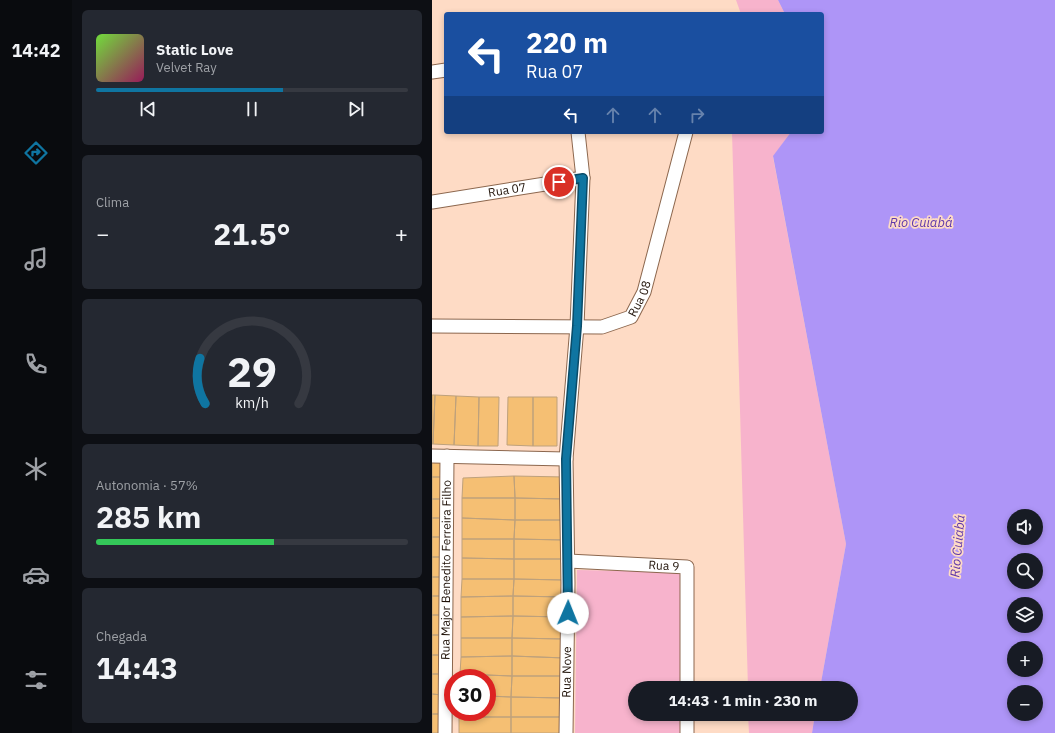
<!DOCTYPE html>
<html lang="pt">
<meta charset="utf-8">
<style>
body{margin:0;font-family:"IBM Plex Sans",sans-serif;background:#242831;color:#f1f3f6;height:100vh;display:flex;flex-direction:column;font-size:15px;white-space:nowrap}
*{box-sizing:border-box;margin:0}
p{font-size:13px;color:#9ea1a6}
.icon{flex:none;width:22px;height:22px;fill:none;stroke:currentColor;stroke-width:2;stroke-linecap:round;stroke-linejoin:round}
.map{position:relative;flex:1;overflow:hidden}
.drawer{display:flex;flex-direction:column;gap:10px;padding:10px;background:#0d0f14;width:360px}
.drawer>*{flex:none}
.top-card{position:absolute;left:12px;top:12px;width:380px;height:122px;border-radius:4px;box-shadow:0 2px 6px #0003;background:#1a4fa0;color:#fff;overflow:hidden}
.controls{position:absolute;left:575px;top:509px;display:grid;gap:8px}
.controls a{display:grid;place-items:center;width:36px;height:36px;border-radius:50%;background:#171b24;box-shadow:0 2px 6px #0003;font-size:20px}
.speed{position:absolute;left:12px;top:669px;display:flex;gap:8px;font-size:20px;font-weight:700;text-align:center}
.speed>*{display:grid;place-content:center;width:52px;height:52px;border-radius:50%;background:#171b24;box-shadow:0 2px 6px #0003;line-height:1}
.speed .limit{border:6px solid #d22;background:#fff;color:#111}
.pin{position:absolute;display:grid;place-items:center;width:34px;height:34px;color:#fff;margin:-17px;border:2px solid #fff;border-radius:50%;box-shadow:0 1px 4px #0007}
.me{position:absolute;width:44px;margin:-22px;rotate:1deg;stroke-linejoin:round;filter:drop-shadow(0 0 3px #0008)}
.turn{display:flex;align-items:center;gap:14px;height:84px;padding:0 16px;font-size:18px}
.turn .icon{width:52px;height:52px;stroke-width:2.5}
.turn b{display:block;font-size:28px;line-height:34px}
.lanes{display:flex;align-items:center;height:38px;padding:0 16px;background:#0003;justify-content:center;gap:20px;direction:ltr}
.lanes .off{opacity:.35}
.big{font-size:30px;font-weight:700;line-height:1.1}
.drawer .widget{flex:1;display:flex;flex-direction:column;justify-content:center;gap:6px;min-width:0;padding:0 14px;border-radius:6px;background:#242831}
.drawer .dial{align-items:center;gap:0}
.dial svg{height:104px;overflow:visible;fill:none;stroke:#363941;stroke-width:7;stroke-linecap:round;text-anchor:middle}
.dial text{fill:#f1f3f6;stroke:none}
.song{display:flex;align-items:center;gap:12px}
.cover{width:48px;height:48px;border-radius:6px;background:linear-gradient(135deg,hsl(100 70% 55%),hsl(330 70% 35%))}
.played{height:4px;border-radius:2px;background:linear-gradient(90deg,#0f75a1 60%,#363941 60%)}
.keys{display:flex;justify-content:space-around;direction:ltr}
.heat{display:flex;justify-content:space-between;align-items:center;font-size:22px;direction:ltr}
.charge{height:6px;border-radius:3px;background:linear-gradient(90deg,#34c759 57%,#363941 0)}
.trip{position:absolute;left:196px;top:681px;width:230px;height:40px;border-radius:20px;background:#171b24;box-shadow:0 2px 6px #0003;font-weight:700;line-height:40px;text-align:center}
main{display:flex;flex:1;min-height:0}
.tab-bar{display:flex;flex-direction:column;width:72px;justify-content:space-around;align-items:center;background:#090b0e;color:#9ea1a6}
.tab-bar .icon{width:28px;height:28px}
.tab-bar .current{color:#0f75a1}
.tab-bar b{font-size:18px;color:#f1f3f6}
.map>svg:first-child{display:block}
</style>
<main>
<nav class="tab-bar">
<b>14:42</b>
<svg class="icon current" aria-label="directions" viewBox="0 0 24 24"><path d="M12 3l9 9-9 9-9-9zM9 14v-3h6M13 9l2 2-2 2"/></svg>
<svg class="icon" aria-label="music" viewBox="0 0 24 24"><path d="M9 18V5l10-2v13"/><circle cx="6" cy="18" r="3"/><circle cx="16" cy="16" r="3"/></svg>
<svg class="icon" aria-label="phone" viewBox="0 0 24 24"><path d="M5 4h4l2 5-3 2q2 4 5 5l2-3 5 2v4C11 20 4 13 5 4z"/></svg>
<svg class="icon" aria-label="climate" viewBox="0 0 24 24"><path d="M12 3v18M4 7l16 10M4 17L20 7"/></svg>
<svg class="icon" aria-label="car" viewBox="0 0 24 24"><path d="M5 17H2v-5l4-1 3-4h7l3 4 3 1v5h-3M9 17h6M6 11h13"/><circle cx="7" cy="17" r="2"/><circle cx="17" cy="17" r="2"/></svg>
<svg class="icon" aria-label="filters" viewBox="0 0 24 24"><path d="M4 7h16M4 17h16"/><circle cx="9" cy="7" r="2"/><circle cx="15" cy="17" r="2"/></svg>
</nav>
<section class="drawer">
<div class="widget">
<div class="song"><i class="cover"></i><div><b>Static Love</b><p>Velvet Ray</p></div></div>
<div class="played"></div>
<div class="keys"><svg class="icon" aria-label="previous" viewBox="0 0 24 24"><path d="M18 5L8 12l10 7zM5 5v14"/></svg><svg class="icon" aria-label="pause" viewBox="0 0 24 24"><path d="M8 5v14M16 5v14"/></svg><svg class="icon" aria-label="next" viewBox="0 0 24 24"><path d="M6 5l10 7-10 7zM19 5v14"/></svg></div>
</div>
<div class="widget"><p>Clima</p>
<div class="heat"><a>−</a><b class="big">21.5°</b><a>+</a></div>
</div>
<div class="widget dial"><svg viewBox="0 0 100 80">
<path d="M14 69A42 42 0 1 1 86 69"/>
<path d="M14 69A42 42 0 0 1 10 34" stroke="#0f75a1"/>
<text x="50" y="56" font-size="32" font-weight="700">29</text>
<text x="50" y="72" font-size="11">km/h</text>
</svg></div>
<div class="widget"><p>Autonomia · 57%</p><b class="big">285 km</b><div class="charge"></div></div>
<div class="widget"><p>Chegada</p><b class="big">14:43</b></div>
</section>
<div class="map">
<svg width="623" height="733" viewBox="0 0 623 733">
<rect width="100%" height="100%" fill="#fedbc5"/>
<path fill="#f7b3cc" d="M 304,0 L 346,0 L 353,14 L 309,14 Z
M 300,132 L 359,132 L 341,157 L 414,544 L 388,688 L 316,688 Z
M 145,570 L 250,572 L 248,688 L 203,688 L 203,714 L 248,714 L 248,733 L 143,733 Z
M 316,714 L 383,714 L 380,733 L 317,733 Z"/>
<path fill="#ae95f7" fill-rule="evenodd" d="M 346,0 L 623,0 L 623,733 L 380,733 L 383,714 L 419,714 L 419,688 L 388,688 L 414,544 L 341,156 L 359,132 L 390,132 L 390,14 L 353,14 ZM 582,516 L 604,516 L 604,538 L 582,538 ZM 582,560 L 604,560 L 604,582 L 582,582 ZM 582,604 L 604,604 L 604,626 L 582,626 ZM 582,648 L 604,648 L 604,670 L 582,670 ZM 582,692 L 604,692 L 604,714 L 582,714 Z"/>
<path fill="#f5bf73" stroke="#bea17c" d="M 0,395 L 3,395 L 1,444 L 0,444 Z
M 3,395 L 24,396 L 22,445 L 1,444 Z
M 24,396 L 47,397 L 46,446 L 22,445 Z
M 47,397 L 67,397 L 66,446 L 46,446 Z
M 76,397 L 101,397 L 101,446 L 75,445 Z
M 101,397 L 125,397 L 125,446 L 101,446 Z
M 11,459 L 12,477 L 0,477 L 0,460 Z
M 82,476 L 83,498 L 30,498 L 31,478 Z
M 82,476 L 133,477 L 133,499 L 83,498 Z
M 0,477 L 12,477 L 12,499 L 0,499 Z
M 30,498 L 83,498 L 83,520 L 30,518 Z
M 83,498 L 133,499 L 133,520 L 83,520 Z
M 0,499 L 12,499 L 12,518 L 0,518 Z
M 0,518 L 12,518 L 12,537 L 0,537 Z
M 30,518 L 83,520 L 82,539 L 30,539 Z
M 83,520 L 133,520 L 134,540 L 82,539 Z
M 0,537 L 12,537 L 12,557 L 0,557 Z
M 30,539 L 82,539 L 82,559 L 30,558 Z
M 82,539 L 134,540 L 133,559 L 82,559 Z
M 0,557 L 12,557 L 12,577 L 0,577 Z
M 30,558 L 82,559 L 82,579 L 30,579 Z
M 82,559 L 133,559 L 133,580 L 82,579 Z
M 0,577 L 12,577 L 12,596 L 0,596 Z
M 30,579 L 82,579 L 81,596 L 29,597 Z
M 82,579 L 133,580 L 133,597 L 81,596 Z
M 0,596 L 12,596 L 11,615 L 0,615 Z
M 81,596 L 81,616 L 29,617 L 29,597 Z
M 81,596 L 133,597 L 133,617 L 81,616 Z
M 0,615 L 11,615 L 11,635 L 0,635 Z
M 81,616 L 80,638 L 29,638 L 29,617 Z
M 81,616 L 133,617 L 133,639 L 80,638 Z
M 0,635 L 11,635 L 11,655 L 0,655 Z
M 29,638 L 80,638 L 80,656 L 29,657 Z
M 80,638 L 133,639 L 133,658 L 80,656 Z
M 0,655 L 11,655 L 11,674 L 0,674 Z
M 80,656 L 80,676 L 28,674 L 29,657 Z
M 80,656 L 133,658 L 131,676 L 80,676 Z
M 0,674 L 11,674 L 10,695 L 0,694 Z
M 28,674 L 80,676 L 79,697 L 55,696 L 55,678 L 28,678 Z
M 80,676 L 131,676 L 132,698 L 79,697 Z
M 0,694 L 10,695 L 10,714 L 0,714 Z
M 55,696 L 79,697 L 79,717 L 27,717 L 27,712 L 55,712 Z
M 79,697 L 132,698 L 131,717 L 79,717 Z
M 0,714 L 10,714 L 9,733 L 0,733 Z
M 27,717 L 79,717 L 79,733 L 27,733 Z
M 79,717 L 131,717 L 132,733 L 79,733 Z"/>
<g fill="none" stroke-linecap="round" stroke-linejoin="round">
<g stroke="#8c674e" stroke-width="15">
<g id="street">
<path d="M 0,72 L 14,70"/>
<path id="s1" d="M 0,202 L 151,178"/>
<path id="s2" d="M 0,326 L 170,327 L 199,317 L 212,292 L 254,132"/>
<path d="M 0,456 L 134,459"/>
<path id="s3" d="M 136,561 L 255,567 L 255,688"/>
<path d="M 255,714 L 255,733"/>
<path id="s4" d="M 13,733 L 15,456"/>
<path id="s5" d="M 134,733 L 136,583 L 134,459 L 145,326 L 151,178 L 146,132"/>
</g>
</g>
<use href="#street" stroke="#fff" stroke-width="13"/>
</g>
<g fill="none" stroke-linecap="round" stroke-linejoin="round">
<g stroke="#0a4c69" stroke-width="10">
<path id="route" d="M 127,182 L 151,178 L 145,326 L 134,459 L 136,613"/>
</g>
<use href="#route" stroke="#0f75a1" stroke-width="7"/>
</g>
<g text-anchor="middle" stroke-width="3.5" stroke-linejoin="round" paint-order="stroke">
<g font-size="12" fill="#1f1107" stroke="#fedbc5">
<text dy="4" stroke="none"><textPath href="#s1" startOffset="76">Rua 07</textPath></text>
<text dy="4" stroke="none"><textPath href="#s2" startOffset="221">Rua 08</textPath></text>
<text dy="4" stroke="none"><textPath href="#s3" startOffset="96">Rua 9</textPath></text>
<text dy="4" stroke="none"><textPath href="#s4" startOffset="163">Rua Major Benedito Ferreira Filho</textPath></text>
<text dy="4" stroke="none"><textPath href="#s5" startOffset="61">Rua Nove</textPath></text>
</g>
<g font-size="13" font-style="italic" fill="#6039aa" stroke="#fedbc5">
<text x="489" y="227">Rio Cuiabá</text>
<text transform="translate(525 546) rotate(-85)" y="5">Rio Cuiabá</text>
</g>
</g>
</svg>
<div class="controls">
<a><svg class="icon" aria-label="sound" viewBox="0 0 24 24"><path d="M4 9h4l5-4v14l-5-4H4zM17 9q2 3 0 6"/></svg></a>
<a><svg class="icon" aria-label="search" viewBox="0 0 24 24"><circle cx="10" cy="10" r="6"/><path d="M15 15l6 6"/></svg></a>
<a><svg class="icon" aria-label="layers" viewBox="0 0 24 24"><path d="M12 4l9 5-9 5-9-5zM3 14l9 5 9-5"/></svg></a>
<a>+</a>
<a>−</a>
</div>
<div class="speed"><div class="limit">30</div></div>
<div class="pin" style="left:127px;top:182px;background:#d93025"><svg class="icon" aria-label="arrive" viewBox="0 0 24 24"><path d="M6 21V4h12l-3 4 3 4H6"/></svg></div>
<svg class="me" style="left:136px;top:613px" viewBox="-20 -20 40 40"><circle r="19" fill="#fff"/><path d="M0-13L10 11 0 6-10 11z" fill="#0f75a1"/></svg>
<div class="trip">14:43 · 1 min · 230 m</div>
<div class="top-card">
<div class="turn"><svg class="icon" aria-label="left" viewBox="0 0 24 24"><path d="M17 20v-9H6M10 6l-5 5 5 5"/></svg><div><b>220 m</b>Rua 07</div></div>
<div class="lanes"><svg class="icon" aria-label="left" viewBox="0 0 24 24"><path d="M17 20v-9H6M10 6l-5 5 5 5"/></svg><svg class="icon off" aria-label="ahead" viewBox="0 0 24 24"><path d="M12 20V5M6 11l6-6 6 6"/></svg><svg class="icon off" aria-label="ahead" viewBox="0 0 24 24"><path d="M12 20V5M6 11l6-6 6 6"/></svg><svg class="icon off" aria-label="right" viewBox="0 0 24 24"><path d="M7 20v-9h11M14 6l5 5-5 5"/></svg></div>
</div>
</div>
</main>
